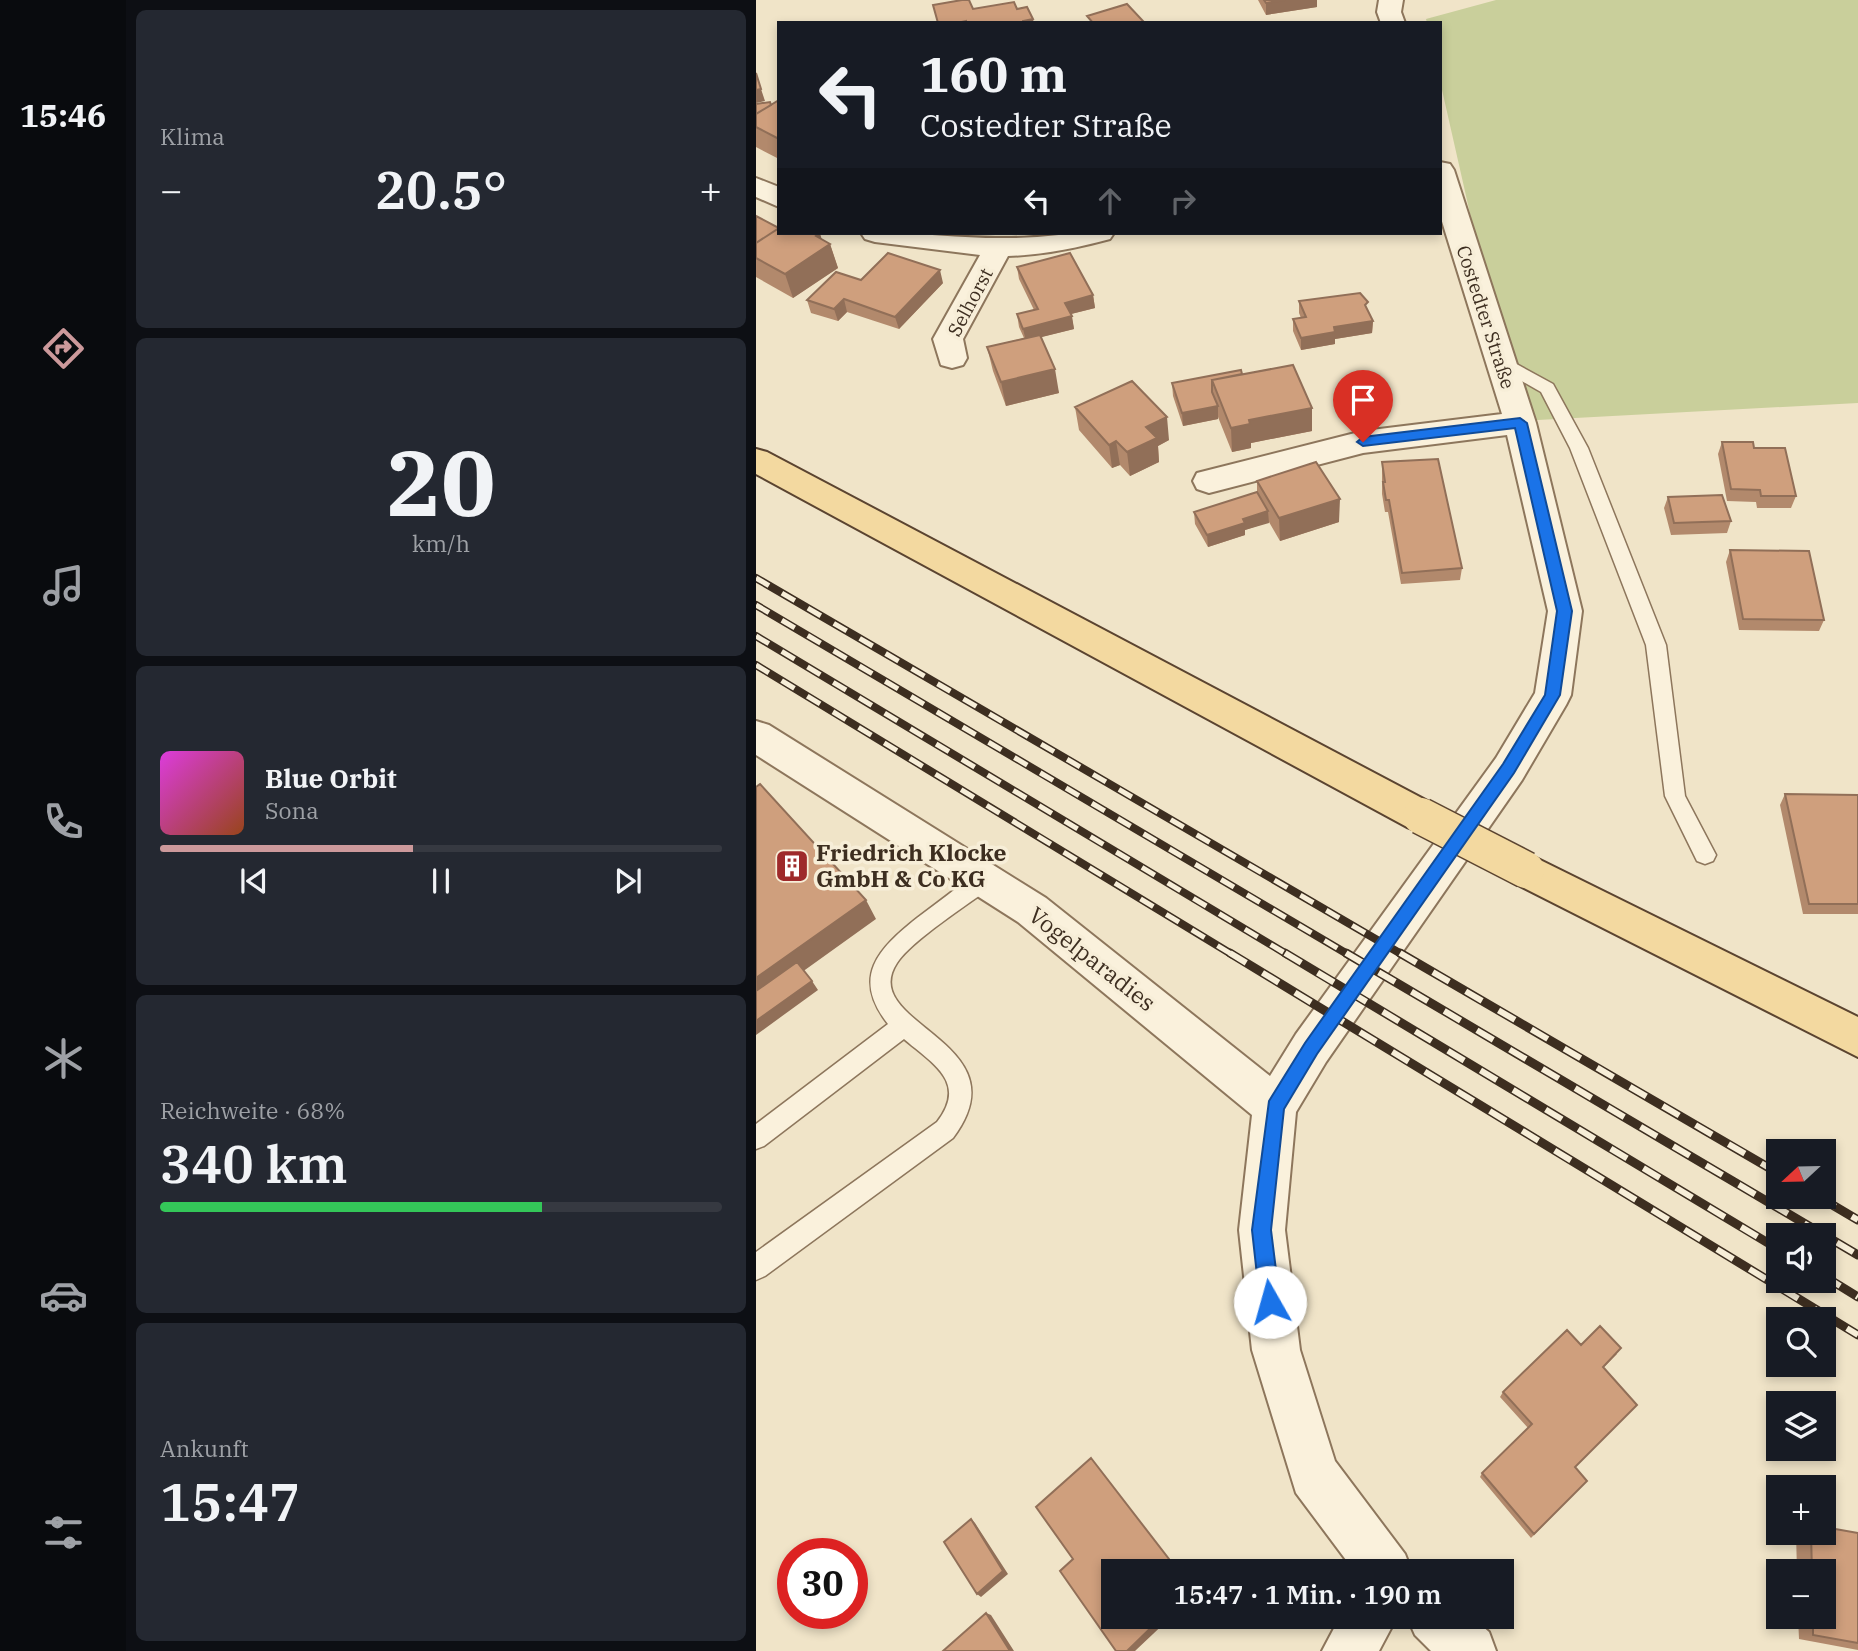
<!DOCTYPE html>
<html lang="de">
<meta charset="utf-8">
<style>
body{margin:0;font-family:"IBM Plex Serif",serif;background:#242831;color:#f1f3f6;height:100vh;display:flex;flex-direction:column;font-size:26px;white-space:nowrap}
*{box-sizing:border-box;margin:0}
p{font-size:23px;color:#9ea1a6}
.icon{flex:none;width:38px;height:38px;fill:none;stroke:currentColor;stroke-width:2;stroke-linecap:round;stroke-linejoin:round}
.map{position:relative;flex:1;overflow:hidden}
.panel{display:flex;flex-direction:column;gap:10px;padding:10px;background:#0d0f14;width:630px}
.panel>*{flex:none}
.banner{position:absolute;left:21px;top:21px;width:665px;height:214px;border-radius:0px;box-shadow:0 4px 10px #0003;background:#171b24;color:#f1f3f6;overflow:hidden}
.needle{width:46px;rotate:248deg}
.controls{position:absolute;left:1010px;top:1139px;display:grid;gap:14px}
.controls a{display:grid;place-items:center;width:70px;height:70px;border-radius:0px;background:#171b24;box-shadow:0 4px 10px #0003;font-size:35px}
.speed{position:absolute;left:21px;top:1538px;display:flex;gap:14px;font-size:35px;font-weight:700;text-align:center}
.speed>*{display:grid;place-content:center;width:91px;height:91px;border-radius:50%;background:#171b24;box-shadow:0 4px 10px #0003;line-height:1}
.speed .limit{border:10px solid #d22;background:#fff;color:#111}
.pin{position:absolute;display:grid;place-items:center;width:60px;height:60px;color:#fff;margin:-72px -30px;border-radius:50% 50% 50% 0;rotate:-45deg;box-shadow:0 0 7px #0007}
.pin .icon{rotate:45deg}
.me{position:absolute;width:77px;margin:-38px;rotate:353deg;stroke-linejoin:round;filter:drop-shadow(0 0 5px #0008)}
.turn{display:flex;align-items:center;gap:24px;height:147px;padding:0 28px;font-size:32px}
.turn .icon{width:91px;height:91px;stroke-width:2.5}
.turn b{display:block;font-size:49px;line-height:60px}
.lanes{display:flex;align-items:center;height:66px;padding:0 28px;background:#0003;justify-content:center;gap:35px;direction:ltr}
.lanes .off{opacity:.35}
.big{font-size:52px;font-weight:600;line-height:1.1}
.panel .tile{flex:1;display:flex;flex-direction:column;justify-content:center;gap:10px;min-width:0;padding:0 24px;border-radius:10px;background:#242831}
.panel .dial{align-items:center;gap:0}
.dial b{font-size:91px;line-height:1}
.song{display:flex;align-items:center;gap:21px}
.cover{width:84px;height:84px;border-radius:10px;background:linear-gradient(135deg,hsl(300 70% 55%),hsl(20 70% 35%))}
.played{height:7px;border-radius:4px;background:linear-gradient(90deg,#cc999b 45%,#363941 45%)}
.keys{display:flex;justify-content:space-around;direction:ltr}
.heat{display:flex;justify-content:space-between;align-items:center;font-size:38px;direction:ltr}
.charge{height:10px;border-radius:5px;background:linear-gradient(90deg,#34c759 68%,#363941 0)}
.trip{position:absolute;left:345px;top:1559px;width:413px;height:70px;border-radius:0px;background:#171b24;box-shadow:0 4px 10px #0003;font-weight:600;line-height:70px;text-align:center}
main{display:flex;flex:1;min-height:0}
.tab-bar{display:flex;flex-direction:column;width:126px;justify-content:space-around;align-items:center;background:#090b0e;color:#9ea1a6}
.tab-bar .icon{width:49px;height:49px}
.tab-bar .active{color:#cc999b}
.tab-bar b{font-size:32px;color:#f1f3f6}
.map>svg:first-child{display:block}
</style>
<main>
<nav class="tab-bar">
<b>15:46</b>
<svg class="icon active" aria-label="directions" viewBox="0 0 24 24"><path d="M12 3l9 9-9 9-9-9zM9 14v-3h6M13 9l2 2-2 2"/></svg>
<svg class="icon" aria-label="music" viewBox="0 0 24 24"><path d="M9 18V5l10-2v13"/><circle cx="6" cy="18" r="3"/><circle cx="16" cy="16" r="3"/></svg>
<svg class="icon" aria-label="phone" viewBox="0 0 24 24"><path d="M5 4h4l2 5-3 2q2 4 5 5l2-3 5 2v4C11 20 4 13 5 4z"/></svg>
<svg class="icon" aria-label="climate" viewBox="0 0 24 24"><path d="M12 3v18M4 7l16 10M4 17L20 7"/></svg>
<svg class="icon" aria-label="car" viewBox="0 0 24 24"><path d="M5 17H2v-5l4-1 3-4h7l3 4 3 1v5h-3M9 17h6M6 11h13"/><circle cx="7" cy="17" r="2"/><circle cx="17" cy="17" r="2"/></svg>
<svg class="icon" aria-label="filters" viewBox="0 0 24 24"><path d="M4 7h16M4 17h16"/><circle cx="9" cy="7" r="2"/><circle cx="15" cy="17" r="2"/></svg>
</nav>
<section class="panel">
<div class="tile"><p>Klima</p>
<div class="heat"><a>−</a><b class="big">20.5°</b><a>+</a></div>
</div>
<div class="tile dial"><b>20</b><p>km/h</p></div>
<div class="tile">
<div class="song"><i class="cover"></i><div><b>Blue Orbit</b><p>Sona</p></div></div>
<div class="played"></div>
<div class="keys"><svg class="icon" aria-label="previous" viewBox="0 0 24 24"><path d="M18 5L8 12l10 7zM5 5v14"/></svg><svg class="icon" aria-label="pause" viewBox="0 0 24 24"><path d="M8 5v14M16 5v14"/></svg><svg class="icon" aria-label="next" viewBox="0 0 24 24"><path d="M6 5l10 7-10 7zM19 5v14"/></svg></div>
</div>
<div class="tile"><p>Reichweite · 68%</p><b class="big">340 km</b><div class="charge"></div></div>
<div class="tile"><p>Ankunft</p><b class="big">15:47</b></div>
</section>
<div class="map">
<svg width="1102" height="1651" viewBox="0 0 1102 1651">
<rect width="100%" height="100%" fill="#f0e4c8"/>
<path fill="#c9cf9b" d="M 740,0 L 1102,0 L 1102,403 L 761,421 L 684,81 L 684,23 L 671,23 L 670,19 Z"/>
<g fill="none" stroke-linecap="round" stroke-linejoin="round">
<g stroke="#8d765c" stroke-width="3">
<path id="lane" d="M 744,355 L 797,384 L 832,448 L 910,645 L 929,796 L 960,855 L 957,861 L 949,864 L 941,861 L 909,796 L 890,645 L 814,448 L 785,392 L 738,365 L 736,361 Z
M 229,870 L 237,872 L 240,879 L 237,886 C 214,903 155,941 141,963 C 100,1025 270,1041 197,1138 L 9,1276 L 0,1280 L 0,1252 L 181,1122 C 212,1082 177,1064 148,1039 L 8,1146 L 0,1149 L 0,1124 L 132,1024 C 95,977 122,949 161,918 C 181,903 201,888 221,872 Z"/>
</g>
<g stroke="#8d765c" stroke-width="4">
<path id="street" d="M 623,0 L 647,0 L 645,12 L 649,23 L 625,23 L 621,12 Z
M 684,162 L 694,164 L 698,170 L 780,423 L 826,611 L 815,695 L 810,705 L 766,780 L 570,1062 L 540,1112 L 529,1230 L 544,1350 L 579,1461 L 649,1554 L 656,1572 L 599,1572 L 540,1493 L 496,1350 L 483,1230 L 496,1115 L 262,922 L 0,755 L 0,721 L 13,725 L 290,898 L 514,1076 L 540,1034 L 740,758 L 779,693 L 792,611 L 751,435 L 607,453 L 453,493 L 441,489 L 437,481 L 441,473 L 607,431 L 746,414 L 684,215 Z
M 0,178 L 23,187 L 23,207 L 0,197 Z
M 105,233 C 152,231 198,238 245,238 C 283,239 320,231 358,233 L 354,239 C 321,248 287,255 252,256 L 207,339 L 211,358 L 207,365 L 196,368 L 185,365 L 177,339 L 224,255 L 119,242 L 109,239 Z
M 584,1617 L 641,1617 L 623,1651 L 566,1651 Z
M 651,1617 L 716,1617 L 733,1632 L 740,1651 L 675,1651 L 659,1635 Z"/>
</g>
<g stroke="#5b4430" stroke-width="4">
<path id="primary" d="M 0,449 L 11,452 L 679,805 L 684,816 L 679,827 L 665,832 L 651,827 L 0,474 Z
M 770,853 L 1102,1017 L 1102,1057 L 756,882 L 750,870 L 756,858 Z"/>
</g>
<use href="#lane" fill="#faf1dc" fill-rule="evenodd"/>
<use href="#street" fill="#faf1dc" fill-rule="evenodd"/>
<use href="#primary" fill="#f3d9a0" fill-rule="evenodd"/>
<g stroke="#3d2e20" stroke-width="8">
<path id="rail-far1" d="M 0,578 L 647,955
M 0,605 L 593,955
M 0,636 L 532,955
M 0,665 L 477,955"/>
</g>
<g stroke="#3d2e20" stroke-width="9">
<path id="rail" d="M 474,953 L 1102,1335
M 529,953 L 1022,1249
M 590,953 L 1102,1255
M 644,953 L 1022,1173
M 1063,1197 L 1102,1220
M 1068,1276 L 1102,1297"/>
</g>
<use href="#rail-far1" stroke="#f7eed8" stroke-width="5" stroke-dasharray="15" stroke-linecap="butt"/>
<use href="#rail" stroke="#f7eed8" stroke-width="6" stroke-dasharray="19" stroke-linecap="butt"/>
<g stroke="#5b4430" stroke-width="39" stroke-linecap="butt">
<path id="primary-bridge" d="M 665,816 L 770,870"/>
</g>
<use href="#primary-bridge" stroke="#f3d9a0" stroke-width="36"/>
</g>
<path fill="#b2896c" d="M 502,0 L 561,0 L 561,7 L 510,15 Z
M 23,100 L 23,159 L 0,147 L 0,104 L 15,105 Z
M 0,216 L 23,228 L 66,239 L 74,244 L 82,268 L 37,298 L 0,277 Z
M 261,267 L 337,295 L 339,308 L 315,314 L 318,329 L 285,337 L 303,393 L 250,406 L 237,371 L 231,347 L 268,338 L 263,327 L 261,314 L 278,310 L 263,279 Z
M 105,280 L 187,283 L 143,329 L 91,312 L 82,321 L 55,313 L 51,300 Z
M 543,301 L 612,311 L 617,321 L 616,333 L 579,339 L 579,344 L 545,350 L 537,331 L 537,319 L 545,318 L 543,313 Z
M 486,374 L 556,408 L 556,431 L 495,443 L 495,448 L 476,452 L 462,417 L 462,419 L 427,426 L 417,396 L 416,383 Z
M 319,407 L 413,440 L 402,446 L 403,462 L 374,476 L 364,465 L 356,468 L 323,430 Z
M 966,442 L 998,448 L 1040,496 L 1035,508 L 1001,508 L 1000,502 L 971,501 L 962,454 Z
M 626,462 L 706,568 L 704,580 L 645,584 L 632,512 L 629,512 L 626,494 Z
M 501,481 L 583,522 L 524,541 L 513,522 L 489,530 L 489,535 L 452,547 L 439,524 L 438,512 L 501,492 Z
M 912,497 L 975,521 L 971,533 L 915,535 L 908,508 Z
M 974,550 L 1068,620 L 1063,631 L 983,630 L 970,562 Z
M 1029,794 L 1102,795 L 1102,914 L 1047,914 L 1024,805 Z
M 825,1345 L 861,1354 L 847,1368 L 819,1467 L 831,1481 L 775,1538 L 724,1477 L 726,1473 L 772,1428 L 744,1397 L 747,1392 Z
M 1040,1533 L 1102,1533 L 1102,1650 L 1043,1639 L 1042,1617 L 1068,1617 L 1068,1572 L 1041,1572 Z"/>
<path fill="#916f58" d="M 529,0 L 561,0 L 561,7 L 510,15 L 510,3 Z
M 277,19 L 278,23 L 267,23 L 267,21 Z
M 5,89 L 9,101 L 0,103 L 0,90 Z
M 64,233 L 68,248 L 74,244 L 82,268 L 37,298 L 29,274 L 60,236 Z
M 184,270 L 187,283 L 143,329 L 139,317 Z
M 337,295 L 339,308 L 311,315 L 309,303 Z
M 88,299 L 91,312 L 82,321 L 78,309 Z
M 316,316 L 318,329 L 270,341 L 267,329 Z
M 617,321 L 616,333 L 579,339 L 579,344 L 545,350 L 545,338 L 578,327 Z
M 299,369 L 303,393 L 250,406 L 245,382 Z
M 462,406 L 462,419 L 427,426 L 426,413 Z
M 556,408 L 556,431 L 495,443 L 495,448 L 476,452 L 475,428 L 493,420 Z
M 411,417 L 413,440 L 402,446 L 403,462 L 374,476 L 371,452 L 390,427 Z
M 360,441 L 364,465 L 356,468 L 353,445 Z
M 584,499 L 583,522 L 524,541 L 523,518 Z
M 512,511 L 513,523 L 489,530 L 489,535 L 452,547 L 451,535 L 487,519 Z
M 110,900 L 120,919 L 0,1005 L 0,978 Z
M 56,981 L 62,990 L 0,1035 L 0,1021 Z
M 215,1519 L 219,1523 L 252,1574 L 225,1597 L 221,1594 Z
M 230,1613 L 235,1615 L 258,1651 L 254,1651 Z
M 406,1617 L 415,1617 L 379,1651 L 371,1651 Z"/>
<path fill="#cf9f7d" stroke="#916f58" stroke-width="2" d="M 206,0 L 213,0 L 217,9 L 258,2 L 261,9 L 271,7 L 277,19 L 267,21 L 267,23 L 210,23 L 210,21 L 201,23 L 182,23 L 177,5 Z
M 508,0 L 529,0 L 510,3 Z
M 371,4 L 387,21 L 381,23 L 337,23 L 331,16 Z
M 0,73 L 5,89 L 0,90 Z
M 23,100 L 23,139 L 0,127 L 0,114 Z
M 14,102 L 15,105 L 0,114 L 0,104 Z
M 0,216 L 23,228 L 0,243 Z
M 23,228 L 23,233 L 64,233 L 60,236 L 74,244 L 29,274 L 0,258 L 0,243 Z
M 132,253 L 184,270 L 139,317 L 88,299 L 78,309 L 51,300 L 80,272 L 105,280 Z
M 314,253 L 337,295 L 309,303 L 316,316 L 267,329 L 261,314 L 282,309 L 261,267 Z
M 604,293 L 612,302 L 609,305 L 617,321 L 578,327 L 579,332 L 545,338 L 537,319 L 550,317 L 543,301 Z
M 284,335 L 299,369 L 245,382 L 231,347 Z
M 537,365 L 556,408 L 493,420 L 494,424 L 475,428 L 456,380 Z
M 485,370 L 486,374 L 456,380 L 456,392 L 462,406 L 426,413 L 416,383 Z
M 376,381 L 411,417 L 390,427 L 401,438 L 371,452 L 360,441 L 353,445 L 319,407 Z
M 966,442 L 997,442 L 998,448 L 1029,448 L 1040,496 L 1005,496 L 1004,490 L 975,489 Z
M 682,459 L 706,568 L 646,573 L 633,500 L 630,500 L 627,482 L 629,482 L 626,462 Z
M 560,462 L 584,499 L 523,518 L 501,481 Z
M 501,492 L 512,511 L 487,519 L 489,523 L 451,535 L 438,512 Z
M 966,495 L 975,521 L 918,523 L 912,497 Z
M 974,550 L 1053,551 L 1068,620 L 987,619 Z
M 4,784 L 110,900 L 0,978 L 0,787 Z
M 1029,794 L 1102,795 L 1102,904 L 1053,904 Z
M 41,962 L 56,981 L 0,1021 L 0,991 Z
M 844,1326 L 865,1348 L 847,1367 L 881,1405 L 819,1467 L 831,1481 L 778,1534 L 726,1473 L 776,1424 L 747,1392 L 811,1330 L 825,1345 Z
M 335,1458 L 423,1572 L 357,1572 L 357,1617 L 406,1617 L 371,1651 L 360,1651 L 304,1571 L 317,1559 L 280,1507 Z
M 215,1519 L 247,1571 L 221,1594 L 188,1542 Z
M 1068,1527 L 1102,1533 L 1102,1643 L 1057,1635 L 1057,1617 L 1068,1617 L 1068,1572 L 1056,1572 L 1055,1533 L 1068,1533 Z
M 230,1613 L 254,1651 L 187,1651 Z"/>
<path fill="#1a73e8" stroke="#114b97" stroke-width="2" d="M 764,418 L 771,423 L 816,611 L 804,695 L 758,773 L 561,1054 L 528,1109 L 515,1230 L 524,1302 L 521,1309 L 514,1312 L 507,1309 L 504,1302 L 496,1230 L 513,1101 L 549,1043 L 747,764 L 789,695 L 801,611 L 759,428 L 607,446 L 601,442 L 607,437 Z"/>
<defs>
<g id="building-square" transform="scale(1.75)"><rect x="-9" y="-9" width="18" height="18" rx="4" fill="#9e2a2b" stroke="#f7eed8"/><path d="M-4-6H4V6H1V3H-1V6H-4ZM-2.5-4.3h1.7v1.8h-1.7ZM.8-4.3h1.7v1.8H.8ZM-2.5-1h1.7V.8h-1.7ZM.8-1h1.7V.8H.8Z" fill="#fff"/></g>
</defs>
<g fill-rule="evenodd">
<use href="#building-square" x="36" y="866"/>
</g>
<g text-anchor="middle" stroke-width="7" stroke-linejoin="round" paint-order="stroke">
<g font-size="19" fill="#3d2e20" stroke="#f7eed8">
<text transform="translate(214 302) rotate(-62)" y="7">Selhorst</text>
<text transform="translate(730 317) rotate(72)" y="7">Costedter Straße</text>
</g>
<g font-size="23" font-weight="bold" fill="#3d2e20" stroke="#f7eed8" text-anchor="start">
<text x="60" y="861">Friedrich Klocke<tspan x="60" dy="26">GmbH &amp; Co KG</tspan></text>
</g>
<g font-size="23" fill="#3d2e20" stroke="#f7eed8">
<text transform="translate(336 959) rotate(38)" y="8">Vogelparadies</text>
</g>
</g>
</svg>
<div class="controls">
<a><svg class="needle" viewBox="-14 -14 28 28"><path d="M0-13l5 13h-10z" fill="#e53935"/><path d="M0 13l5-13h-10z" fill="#9ea1a6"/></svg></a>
<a><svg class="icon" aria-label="sound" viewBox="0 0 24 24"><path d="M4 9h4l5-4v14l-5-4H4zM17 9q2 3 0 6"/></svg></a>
<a><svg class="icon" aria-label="search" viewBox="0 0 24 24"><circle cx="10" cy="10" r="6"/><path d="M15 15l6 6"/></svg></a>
<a><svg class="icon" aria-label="layers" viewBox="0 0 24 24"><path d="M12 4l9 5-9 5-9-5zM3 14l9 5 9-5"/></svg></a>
<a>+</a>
<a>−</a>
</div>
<div class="speed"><div class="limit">30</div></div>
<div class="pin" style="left:607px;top:442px;background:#d93025"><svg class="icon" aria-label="arrive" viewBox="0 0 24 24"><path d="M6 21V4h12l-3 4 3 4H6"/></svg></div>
<svg class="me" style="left:514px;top:1302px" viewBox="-20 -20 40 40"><circle r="19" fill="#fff"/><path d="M0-13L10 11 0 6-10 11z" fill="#1a73e8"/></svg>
<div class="trip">15:47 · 1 Min. · 190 m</div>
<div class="banner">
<div class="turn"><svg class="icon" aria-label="left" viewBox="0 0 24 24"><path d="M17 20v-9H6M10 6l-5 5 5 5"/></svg><div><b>160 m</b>Costedter Straße</div></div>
<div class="lanes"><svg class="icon" aria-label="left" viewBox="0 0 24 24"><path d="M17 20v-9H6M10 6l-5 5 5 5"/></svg><svg class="icon off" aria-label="ahead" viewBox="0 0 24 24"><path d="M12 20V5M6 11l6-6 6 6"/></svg><svg class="icon off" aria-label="right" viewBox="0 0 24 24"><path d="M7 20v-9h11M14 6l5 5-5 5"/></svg></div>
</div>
</div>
</main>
